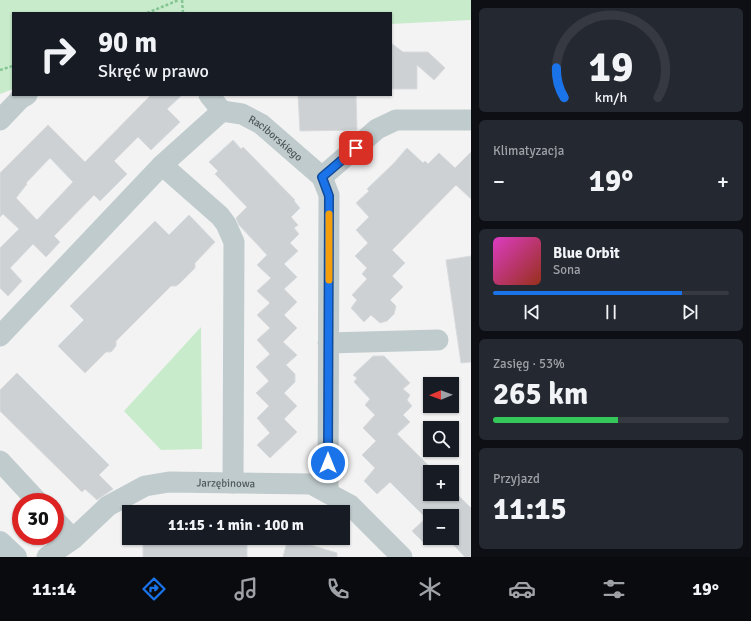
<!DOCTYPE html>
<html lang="pl">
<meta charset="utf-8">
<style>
body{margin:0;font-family:Signika,sans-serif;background:#242831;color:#f1f3f6;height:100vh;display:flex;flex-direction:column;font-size:15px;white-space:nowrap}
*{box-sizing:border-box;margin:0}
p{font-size:13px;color:#9ea1a6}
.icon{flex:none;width:22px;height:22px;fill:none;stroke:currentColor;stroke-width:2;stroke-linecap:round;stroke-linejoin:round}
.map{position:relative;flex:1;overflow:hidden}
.drawer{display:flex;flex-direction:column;gap:8px;padding:8px;background:#0d0f14;width:280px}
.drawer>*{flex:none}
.top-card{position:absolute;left:12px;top:12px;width:380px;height:84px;border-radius:0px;box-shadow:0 1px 3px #0004;background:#171b24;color:#f1f3f6;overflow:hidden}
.needle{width:26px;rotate:269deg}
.buttons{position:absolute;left:423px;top:377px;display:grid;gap:8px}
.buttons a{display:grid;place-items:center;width:36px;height:36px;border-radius:0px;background:#171b24;box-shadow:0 1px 3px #0004;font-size:20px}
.speed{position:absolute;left:12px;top:493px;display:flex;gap:8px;font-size:20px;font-weight:700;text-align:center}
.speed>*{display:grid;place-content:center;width:52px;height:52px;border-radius:50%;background:#171b24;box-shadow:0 1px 3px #0004;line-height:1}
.speed .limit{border:6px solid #d22;background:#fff;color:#111}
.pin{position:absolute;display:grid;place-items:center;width:34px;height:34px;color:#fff;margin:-17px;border-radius:8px;box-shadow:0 2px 6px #0006}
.me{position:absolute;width:44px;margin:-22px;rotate:0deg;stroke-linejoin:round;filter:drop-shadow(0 0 3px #0008)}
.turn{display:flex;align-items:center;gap:14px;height:84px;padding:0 20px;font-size:18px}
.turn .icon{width:52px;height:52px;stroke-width:2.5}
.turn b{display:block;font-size:28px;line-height:34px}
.big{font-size:30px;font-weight:700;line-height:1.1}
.drawer .card{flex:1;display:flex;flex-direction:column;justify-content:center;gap:6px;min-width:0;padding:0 14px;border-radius:6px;background:#242831}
.drawer .dial{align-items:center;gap:0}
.dial svg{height:104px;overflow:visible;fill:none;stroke:#363941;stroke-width:7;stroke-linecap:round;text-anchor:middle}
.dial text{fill:#f1f3f6;stroke:none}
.song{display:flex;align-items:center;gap:12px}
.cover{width:48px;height:48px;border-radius:6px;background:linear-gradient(135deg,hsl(310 70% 55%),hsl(10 70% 35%))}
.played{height:4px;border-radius:2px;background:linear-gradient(90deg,#1a73e8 80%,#363941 80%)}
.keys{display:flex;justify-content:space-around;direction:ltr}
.heat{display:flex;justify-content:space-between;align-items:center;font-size:22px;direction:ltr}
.charge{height:6px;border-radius:3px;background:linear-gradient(90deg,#34c759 53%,#363941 0)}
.trip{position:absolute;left:122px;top:505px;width:228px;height:40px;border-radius:0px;background:#171b24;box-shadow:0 1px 3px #0004;font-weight:700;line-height:40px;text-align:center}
.tabs{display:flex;height:64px;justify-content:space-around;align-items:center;background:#090b0e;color:#9ea1a6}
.tabs .icon{width:28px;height:28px}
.tabs .selected{color:#1a73e8}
.tabs b{font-size:18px;color:#f1f3f6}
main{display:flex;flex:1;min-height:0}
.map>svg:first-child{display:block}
</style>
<main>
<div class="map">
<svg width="471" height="557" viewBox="0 0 471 557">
<rect width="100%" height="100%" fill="#f4f3f3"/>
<path fill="#c8ebcb" d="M 0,0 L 471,0 L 471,20 L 391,24 L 391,13 L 13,13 L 13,89 L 0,94 Z
M 201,327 L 202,449 L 161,450 L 124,411 Z"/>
<path fill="#cdd1d4" stroke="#d7dbdd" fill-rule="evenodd" d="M 391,43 L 403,52 L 428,52 L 445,68 L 434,80 L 417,65 L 417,89 L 391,89 Z
M 151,95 L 182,95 L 167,109 L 180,122 L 151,150 L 138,137 L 114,161 L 127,174 L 100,201 L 94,195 L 54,236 L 60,242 L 46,257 L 33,244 L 10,268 L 22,281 L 8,296 L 0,288 L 0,248 L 19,229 L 3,214 L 0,217 L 0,173 L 48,125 L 85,162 ZM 50,158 L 73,182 L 37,220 L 16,198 L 27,184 L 26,183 Z
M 298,95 L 356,95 L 357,130 L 300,131 Z
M 233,140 L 241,149 L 243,147 L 295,200 L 294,201 L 300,208 L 291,217 L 298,225 L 294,228 L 299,234 L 290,243 L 298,251 L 284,264 L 297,277 L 284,289 L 297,302 L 284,315 L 297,328 L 283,342 L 297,355 L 286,365 L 295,374 L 295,382 L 284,393 L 297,406 L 284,419 L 297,432 L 270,458 L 257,445 L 270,433 L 257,418 L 269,406 L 256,393 L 269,381 L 256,367 L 270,354 L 257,340 L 270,328 L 257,315 L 270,303 L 257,291 L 271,278 L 257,265 L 267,255 L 239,225 L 236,218 L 247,207 L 215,174 L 218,171 L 209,162 Z
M 407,148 L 423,163 L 425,161 L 428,164 L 439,153 L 455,168 L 471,152 L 471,199 L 456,185 L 392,250 L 405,263 L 392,276 L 403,287 L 390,300 L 396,306 L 394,314 L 387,321 L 380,323 L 371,315 L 364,322 L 351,308 L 357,300 L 352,295 L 367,279 L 362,274 L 367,268 L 355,256 L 368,243 L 356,230 L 369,217 L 356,203 L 369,191 L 367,189 L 394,163 Z
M 189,215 L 215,242 L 195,263 L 195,268 L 179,284 L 176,286 L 171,286 L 116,341 L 116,346 L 111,352 L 106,352 L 85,373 L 58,346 L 84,320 L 70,306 L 155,221 L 169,235 Z
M 471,256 L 471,362 L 461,363 L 446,260 Z
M 373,356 L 384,356 L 410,383 L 403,389 L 410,395 L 407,400 L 412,406 L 403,415 L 410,422 L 397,434 L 435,472 L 430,472 L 430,494 L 452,494 L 452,489 L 471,508 L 471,557 L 465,557 L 447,538 L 452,538 L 452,516 L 430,516 L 430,538 L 433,538 L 426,545 L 412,531 L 426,518 L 390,482 L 377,494 L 364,481 L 375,468 L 362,455 L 376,441 L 363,428 L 375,415 L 365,405 L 370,399 L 354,382 L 357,378 L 353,375 Z
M 17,373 L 109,465 L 99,475 L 113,489 L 97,500 L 85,489 L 82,492 L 0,411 L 0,390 Z
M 133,538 L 247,538 L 247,557 L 143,557 L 143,543 L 133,543 Z
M 288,538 L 337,553 L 337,557 L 283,557 Z"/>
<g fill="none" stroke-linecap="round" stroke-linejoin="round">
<path stroke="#84c591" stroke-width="2.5" stroke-dasharray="3 2" stroke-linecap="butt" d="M 182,0 L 183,13
M 147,13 L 179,0
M 0,70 L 13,66"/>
<g stroke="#c0cbcd" stroke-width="21">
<path d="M 209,95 L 222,111"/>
<path d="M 0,120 L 20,99 L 27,95"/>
<path d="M 162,165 L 220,216 L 226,224 L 234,242 L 233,483"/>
<path d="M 322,177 L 377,129 L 396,120 L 471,120"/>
<path id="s1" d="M 0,336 L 162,165 L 222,111 L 242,114 L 261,124 L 322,177 L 329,195 L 328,493"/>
<path d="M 328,343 L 438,340"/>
<path d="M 0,461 L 38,502"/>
<path d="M 55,520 L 73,539"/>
<path id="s2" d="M 47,557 L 73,539 L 108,506 L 145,486 L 169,482 L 311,484 L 350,505 L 402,557"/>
</g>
<path stroke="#becbce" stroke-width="22" d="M 0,542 L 16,557"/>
</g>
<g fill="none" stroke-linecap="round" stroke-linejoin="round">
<g stroke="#114b97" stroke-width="10">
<path id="route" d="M 328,463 L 329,196 L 322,177 L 356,148"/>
</g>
<use href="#route" stroke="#1a73e8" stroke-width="7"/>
<path stroke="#f59e0b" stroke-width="7" d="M 329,280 L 329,214"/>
</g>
<g text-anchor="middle" stroke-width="4" stroke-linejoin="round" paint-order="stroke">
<g font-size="11" fill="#4d5b5e" stroke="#fff">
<text dy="4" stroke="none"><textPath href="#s1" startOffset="378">Raciborskiego</textPath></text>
<text dy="4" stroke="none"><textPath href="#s2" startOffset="203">Jarzębinowa</textPath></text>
</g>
</g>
</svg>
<div class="buttons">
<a><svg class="needle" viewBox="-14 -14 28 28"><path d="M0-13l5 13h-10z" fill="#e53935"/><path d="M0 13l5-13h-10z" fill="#9ea1a6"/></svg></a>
<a><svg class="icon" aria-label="search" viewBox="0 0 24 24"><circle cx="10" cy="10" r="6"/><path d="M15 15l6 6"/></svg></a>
<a>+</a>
<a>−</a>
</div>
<div class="speed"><div class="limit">30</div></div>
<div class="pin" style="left:356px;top:148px;background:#d93025"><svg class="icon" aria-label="arrive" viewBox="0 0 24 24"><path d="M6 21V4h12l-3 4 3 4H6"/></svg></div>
<svg class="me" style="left:328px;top:463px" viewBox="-20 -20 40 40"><circle r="17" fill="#1a73e8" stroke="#fff" stroke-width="3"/><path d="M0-11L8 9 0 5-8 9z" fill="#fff"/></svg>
<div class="trip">11:15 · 1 min · 100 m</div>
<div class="top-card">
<div class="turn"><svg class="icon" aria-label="right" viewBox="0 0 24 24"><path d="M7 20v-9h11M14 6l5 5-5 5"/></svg><div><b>90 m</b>Skręć w prawo</div></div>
</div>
</div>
<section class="drawer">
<div class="card dial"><svg viewBox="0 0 100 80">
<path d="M14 69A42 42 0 1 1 86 69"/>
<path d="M14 69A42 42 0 0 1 8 46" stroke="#1a73e8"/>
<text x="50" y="56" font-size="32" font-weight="700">19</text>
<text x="50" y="72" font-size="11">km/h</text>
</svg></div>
<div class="card"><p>Klimatyzacja</p>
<div class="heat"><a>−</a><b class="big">19°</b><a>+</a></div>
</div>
<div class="card">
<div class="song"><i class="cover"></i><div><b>Blue Orbit</b><p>Sona</p></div></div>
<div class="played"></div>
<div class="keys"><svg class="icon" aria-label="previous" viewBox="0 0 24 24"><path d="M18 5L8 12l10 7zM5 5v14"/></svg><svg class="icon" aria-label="pause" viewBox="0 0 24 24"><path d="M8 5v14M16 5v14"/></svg><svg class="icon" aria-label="next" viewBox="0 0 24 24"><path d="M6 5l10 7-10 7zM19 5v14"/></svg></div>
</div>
<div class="card"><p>Zasięg · 53%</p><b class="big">265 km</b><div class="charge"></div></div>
<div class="card"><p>Przyjazd</p><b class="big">11:15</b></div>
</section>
</main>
<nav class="tabs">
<b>11:14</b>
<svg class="icon selected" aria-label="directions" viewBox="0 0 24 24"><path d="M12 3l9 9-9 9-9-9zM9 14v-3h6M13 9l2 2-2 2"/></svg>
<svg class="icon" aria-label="music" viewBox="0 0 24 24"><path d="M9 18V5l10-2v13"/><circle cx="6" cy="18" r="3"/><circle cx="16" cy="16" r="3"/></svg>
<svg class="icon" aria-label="phone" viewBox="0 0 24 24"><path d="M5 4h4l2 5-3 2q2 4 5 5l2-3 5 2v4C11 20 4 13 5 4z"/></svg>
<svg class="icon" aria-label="climate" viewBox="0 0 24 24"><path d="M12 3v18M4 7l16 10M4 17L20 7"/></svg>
<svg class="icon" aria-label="car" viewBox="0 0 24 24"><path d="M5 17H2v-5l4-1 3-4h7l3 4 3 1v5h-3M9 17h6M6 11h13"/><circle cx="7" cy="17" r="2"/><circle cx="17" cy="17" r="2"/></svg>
<svg class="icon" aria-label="filters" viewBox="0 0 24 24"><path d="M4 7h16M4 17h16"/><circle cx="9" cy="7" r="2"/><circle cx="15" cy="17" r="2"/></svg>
<b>19°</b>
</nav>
